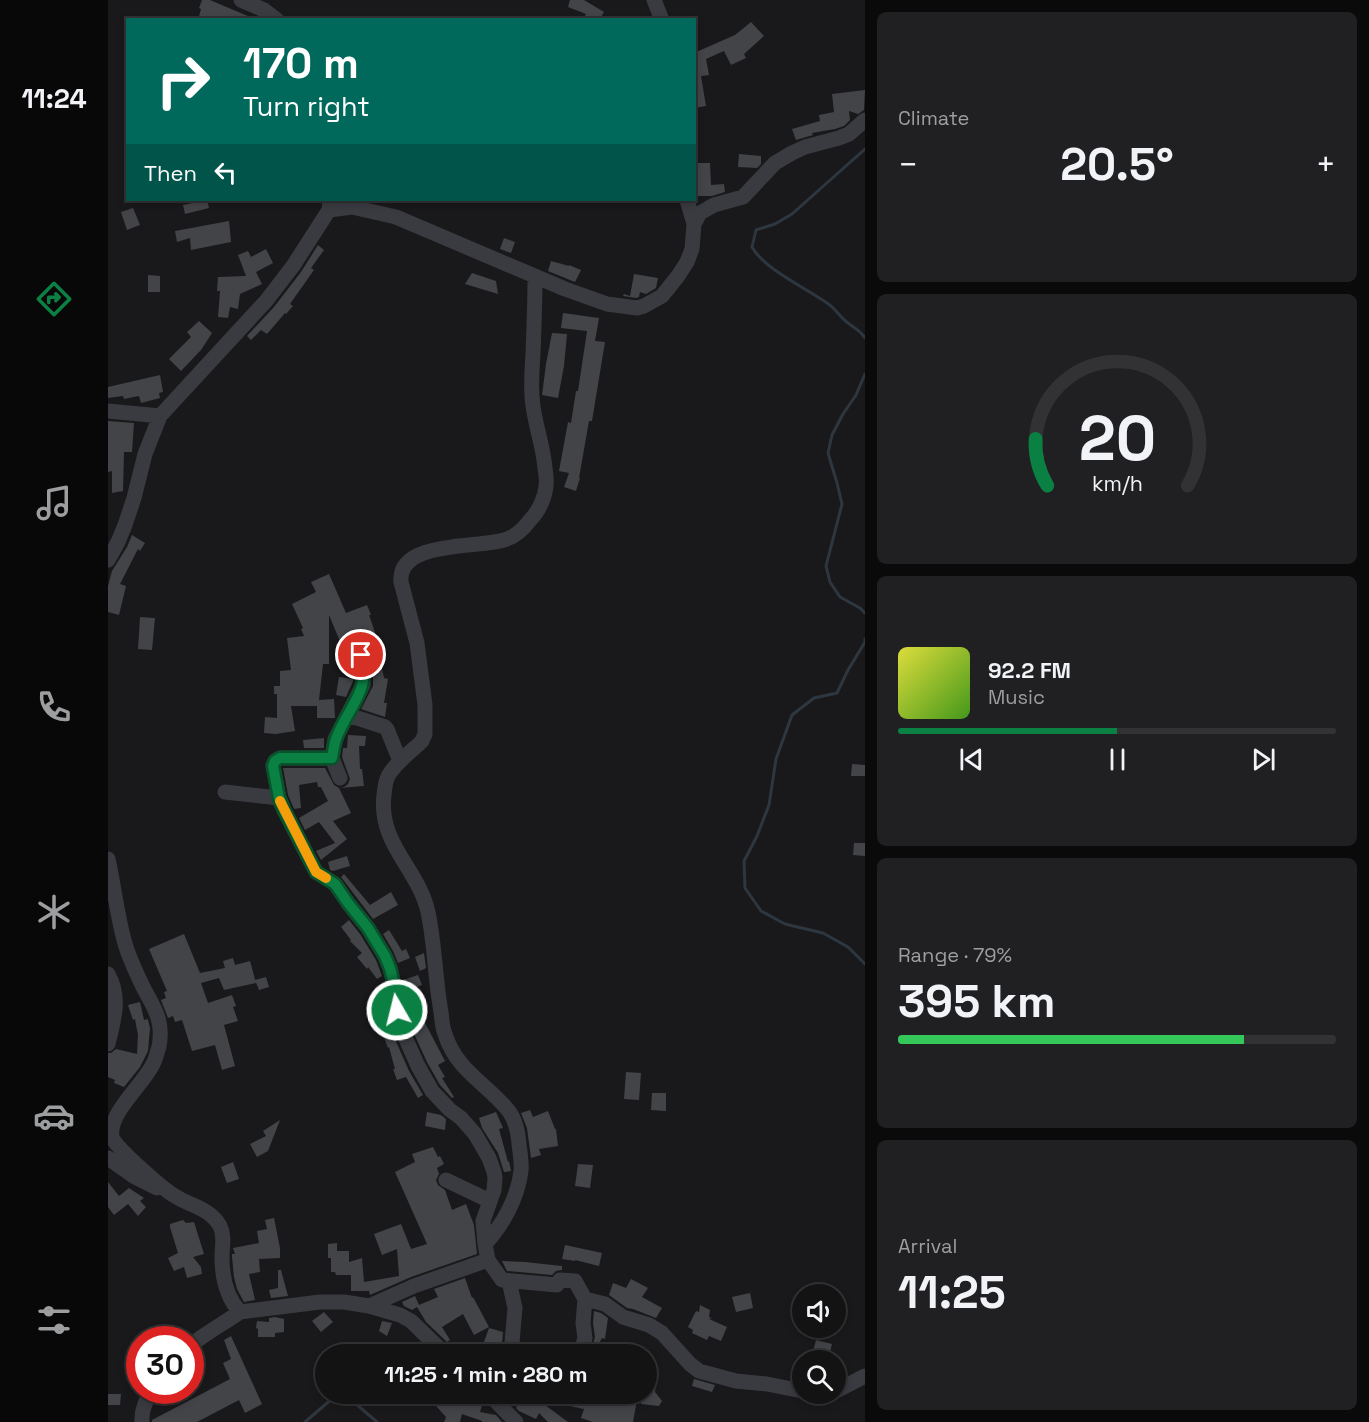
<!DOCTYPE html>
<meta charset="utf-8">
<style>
body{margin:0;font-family:"Space Grotesk",sans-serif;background:#202022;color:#f1f3f6;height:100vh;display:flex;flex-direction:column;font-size:22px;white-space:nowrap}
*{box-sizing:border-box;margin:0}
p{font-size:20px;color:#9d9ea0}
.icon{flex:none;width:33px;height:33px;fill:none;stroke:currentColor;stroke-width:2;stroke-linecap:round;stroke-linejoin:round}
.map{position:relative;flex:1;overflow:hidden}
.details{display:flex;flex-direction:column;gap:12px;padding:12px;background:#0a0a0b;width:504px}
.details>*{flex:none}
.banner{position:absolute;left:18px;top:18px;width:570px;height:183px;border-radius:0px;box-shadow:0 3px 9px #0003,0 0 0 2px #323234;background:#00695c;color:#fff;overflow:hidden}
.controls{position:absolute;left:684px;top:1284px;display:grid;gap:12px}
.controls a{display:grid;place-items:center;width:54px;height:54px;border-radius:50%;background:#131314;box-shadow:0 3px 9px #0003,0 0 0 2px #323234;font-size:30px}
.speed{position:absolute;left:18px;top:1326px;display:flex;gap:12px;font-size:30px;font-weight:700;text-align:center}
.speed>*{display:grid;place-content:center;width:78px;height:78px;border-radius:50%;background:#131314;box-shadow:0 3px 9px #0003,0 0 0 2px #323234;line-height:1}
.speed .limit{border:9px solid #d22;background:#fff;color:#111}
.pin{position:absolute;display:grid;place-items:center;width:51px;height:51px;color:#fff;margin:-26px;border:3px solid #fff;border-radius:50%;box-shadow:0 2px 6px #0007}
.me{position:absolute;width:66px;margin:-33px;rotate:352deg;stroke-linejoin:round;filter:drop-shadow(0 0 4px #0008)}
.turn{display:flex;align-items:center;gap:21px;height:126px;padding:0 18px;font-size:27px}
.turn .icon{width:78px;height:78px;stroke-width:2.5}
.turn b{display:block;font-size:42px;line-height:51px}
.then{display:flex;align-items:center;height:57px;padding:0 18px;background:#0003;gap:12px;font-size:22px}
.big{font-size:45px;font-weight:600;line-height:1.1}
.details .card{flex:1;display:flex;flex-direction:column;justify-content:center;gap:9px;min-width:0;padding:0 21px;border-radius:9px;background:#202022}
.details .dial{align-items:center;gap:0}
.dial svg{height:156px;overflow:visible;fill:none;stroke:#323234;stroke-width:7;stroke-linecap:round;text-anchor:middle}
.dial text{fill:#f1f3f6;stroke:none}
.song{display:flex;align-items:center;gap:18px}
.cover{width:72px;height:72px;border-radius:9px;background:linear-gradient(135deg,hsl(60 70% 55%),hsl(100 70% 35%))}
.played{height:6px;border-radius:3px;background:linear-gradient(90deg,#0b8043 50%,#323234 50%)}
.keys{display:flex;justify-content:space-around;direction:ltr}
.heat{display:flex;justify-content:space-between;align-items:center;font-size:33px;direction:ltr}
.charge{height:9px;border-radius:4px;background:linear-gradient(90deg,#34c759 79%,#323234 0)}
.trip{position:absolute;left:207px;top:1344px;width:342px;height:60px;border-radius:30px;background:#131314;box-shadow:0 3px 9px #0003,0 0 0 2px #323234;font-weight:600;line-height:60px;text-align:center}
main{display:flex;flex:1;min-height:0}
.dock{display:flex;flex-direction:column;width:108px;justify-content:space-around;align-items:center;background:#080808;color:#9d9ea0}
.dock .icon{width:42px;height:42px}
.dock .current{color:#0b8043}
.dock b{font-size:27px;color:#f1f3f6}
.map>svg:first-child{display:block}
</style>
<main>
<nav class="dock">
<b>11:24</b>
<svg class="icon current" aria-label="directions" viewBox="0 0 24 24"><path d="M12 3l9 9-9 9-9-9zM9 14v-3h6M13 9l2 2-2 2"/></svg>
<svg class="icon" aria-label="music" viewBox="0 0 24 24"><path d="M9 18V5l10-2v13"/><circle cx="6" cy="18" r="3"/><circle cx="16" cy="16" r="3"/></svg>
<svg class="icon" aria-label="phone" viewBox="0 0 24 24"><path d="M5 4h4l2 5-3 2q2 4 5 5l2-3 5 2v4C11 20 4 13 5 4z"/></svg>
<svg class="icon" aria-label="climate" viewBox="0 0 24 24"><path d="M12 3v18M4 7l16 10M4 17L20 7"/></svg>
<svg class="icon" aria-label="car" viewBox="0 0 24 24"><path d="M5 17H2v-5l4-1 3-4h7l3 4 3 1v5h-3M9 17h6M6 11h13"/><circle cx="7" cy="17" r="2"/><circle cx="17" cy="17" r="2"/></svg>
<svg class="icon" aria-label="filters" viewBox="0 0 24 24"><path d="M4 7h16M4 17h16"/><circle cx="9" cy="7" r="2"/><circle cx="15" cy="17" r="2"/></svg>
</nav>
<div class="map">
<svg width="757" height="1422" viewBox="0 0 757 1422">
<rect width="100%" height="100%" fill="#19191b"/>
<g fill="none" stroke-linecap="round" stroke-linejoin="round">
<path stroke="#2e373f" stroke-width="3" d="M 757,149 L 684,214 L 667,224 L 648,230 L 644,247 C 656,269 698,288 719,303 C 727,308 732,317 740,323 C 746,328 752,330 757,338
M 757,374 L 748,395 L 735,414 L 724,435 L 720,453 L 729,483 L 734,504 L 718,566 L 722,582 L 732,597 L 752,608 L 757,613
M 757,639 L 757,642 L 740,670 L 729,693 L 706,698 L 684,715 L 668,759 L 661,805 L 649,836 L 636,861 L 637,888 L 653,911 L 677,924 L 715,933 L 740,947 L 757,964
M 197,1422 L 225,1398 L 248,1404 L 269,1422"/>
</g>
<path fill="#434448" d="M 94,0 L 102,0 L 149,20 L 90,20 L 93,9 L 91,8 Z
M 462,0 L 476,0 L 496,12 L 491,20 L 474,20 L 478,14 L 460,7 Z
M 643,22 L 656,36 L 636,54 L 638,58 L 623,65 L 616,51 L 598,59 L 601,75 L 593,76 L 598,106 L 586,108 L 586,53 L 627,35 Z
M 757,90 L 756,110 L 750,114 L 741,111 L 742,120 L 736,126 L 727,129 L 704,133 L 705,135 L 688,140 L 684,129 L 712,121 L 711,115 L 726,112 L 724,94 Z
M 631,154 L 653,156 L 653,164 L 649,168 L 630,167 Z
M 586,163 L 602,163 L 603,185 L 616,184 L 617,192 L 604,196 L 587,196 Z
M 99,200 L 101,208 L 77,214 L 75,205 Z
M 25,208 L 32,225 L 19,230 L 13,212 Z
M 121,221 L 123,242 L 83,250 L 82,238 L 69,242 L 67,231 Z
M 396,238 L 407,242 L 403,253 L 392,249 Z
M 210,245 L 216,250 L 203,268 L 206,270 L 182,304 L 185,306 L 178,314 L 177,313 L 159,334 L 153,330 L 143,340 L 139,336 L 166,307 L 193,272 Z
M 158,249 L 165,263 L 148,272 L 154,284 L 132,294 L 130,309 L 122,307 L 120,318 L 110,317 L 112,291 L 109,291 L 110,277 L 138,276 L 130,255 L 140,251 L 143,257 Z
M 443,261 L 461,266 L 461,265 L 473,270 L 467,282 L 440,271 Z
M 364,273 L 388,281 L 390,294 L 357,284 Z
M 526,274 L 550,278 L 548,288 L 538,294 L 532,292 L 531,297 L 528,298 L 515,296 L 516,294 L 522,296 Z
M 40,275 L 52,276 L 52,292 L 40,292 Z
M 455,313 L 491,318 L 487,341 L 497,342 L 484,421 L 481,421 L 471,478 L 472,478 L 468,491 L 456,487 L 461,473 L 451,471 L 460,422 L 463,423 L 468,391 L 470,391 L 479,331 L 453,328 Z
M 91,321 L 104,333 L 93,350 L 73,371 L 61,359 L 83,337 L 79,332 Z
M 444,333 L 459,334 L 456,366 L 450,398 L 434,395 L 438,364 Z
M 52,375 L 55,392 L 51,393 L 52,398 L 33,403 L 31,396 L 16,399 L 15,396 L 0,398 L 0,387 Z
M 0,421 L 26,423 L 24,452 L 16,452 L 15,491 L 4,493 L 4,471 L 0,472 Z
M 24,535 L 37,543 L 32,551 L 30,549 L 12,584 L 18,586 L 11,615 L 0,612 L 0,586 L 4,571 L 19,547 Z
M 221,574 L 238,613 L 259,605 L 263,615 L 261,615 L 271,644 L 269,644 L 276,678 L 280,679 L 276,703 L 279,703 L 277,717 L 253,709 L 265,686 L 265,663 L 259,645 L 256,641 L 247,640 L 242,643 L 240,649 L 236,651 L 221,615 L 221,664 L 215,664 L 211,700 L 226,699 L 227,718 L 209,718 L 209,706 L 183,706 L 187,731 L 168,734 L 156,733 L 157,717 L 169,718 L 169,694 L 166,694 L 166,686 L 172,686 L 172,671 L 183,670 L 179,638 L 196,636 L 193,629 L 195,628 L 184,604 L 208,592 L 203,582 Z
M 32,617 L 47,618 L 44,650 L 30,649 Z
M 231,677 L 246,679 L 238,697 L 228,695 Z
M 240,735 L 258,736 L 257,746 L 251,746 L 252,769 L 254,769 L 256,786 L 231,788 L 243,813 L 225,821 L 239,839 L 213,860 L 208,851 L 227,843 L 211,822 L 197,830 L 191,818 L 220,801 L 213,787 L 210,787 L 209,782 L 191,785 L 193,808 L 186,809 L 180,795 L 175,768 L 217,768 L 226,785 L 231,788 L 236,787 L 240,784 L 242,779 L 234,757 L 235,748 L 239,748 Z
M 216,738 L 216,748 L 196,748 L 195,740 Z
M 744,764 L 757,765 L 757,776 L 743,776 Z
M 746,843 L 757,843 L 757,856 L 745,855 Z
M 239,856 L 242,866 L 225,871 L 222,870 L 220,862 Z
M 236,874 L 262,905 L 283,892 L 290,905 L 265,919 L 233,877 Z
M 241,920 L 252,934 L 268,960 L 274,976 L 269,979 L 260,967 L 259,969 L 249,957 L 254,953 L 242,941 L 243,940 L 233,927 Z
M 281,930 L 294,951 L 298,949 L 302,958 L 290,963 L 285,951 L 275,934 Z
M 76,934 L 92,973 L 117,968 L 115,961 L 125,958 L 127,965 L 142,961 L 148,983 L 116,990 L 111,978 L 93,983 L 100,1003 L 124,995 L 128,1006 L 125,1007 L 130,1021 L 116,1025 L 127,1066 L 114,1070 L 107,1045 L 84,1051 L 74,1020 L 67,1022 L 65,1016 L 60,1018 L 53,1000 L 58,998 L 56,992 L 59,991 L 41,949 Z
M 316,953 L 318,968 L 312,971 L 307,957 Z
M 310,975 L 314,985 L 307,988 L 313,1010 L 315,1009 L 318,1017 L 315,1019 L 337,1061 L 330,1065 L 337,1077 L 334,1078 L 346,1097 L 344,1098 L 332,1085 L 319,1062 L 301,1023 L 300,1015 L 301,1015 L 297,993 L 300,993 L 295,980 Z
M 158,977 L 161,987 L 151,990 L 147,980 Z
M 32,1002 L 36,1020 L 40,1019 L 40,1020 L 42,1028 L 40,1051 L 32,1067 L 16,1087 L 6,1083 L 7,1080 L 0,1077 L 0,1053 L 3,1053 L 8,1049 L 29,1054 L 30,1035 L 27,1019 L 25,1020 L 20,1005 Z
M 279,1006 L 283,1030 L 301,1071 L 315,1095 L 310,1098 L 298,1077 L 289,1080 L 285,1069 L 287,1069 L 281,1047 L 280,1048 L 273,1029 L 272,1029 L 269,1019 L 267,1019 L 265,1010 Z
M 518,1072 L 533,1073 L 531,1100 L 516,1099 Z
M 544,1093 L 558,1093 L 558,1111 L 543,1110 Z
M 422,1110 L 425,1117 L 440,1111 L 447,1129 L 448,1129 L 450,1146 L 431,1149 L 433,1155 L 423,1158 L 419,1128 L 413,1113 Z
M 319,1112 L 333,1115 L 338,1119 L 337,1130 L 317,1126 Z
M 388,1112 L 395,1128 L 391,1129 L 400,1162 L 401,1161 L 403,1171 L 396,1172 L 390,1153 L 374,1128 L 371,1118 Z
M 172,1120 L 160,1151 L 149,1157 L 142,1144 L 158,1136 L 155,1131 Z
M 325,1147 L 330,1157 L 332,1156 L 336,1164 L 329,1168 L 331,1174 L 328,1180 L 330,1185 L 337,1190 L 344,1210 L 358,1204 L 366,1225 L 369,1254 L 303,1277 L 262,1295 L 261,1291 L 243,1291 L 243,1275 L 228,1275 L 227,1272 L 223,1272 L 223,1258 L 220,1258 L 220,1244 L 229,1243 L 229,1251 L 241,1251 L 241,1262 L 254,1258 L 256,1282 L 291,1276 L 289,1249 L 274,1255 L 266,1234 L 293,1224 L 303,1249 L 319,1244 L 287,1172 L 307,1162 L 304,1154 Z
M 125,1162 L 131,1179 L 119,1183 L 113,1167 Z
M 470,1164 L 485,1165 L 482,1188 L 467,1186 Z
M 0,1182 L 11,1196 L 21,1188 L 36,1198 L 32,1201 L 38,1207 L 30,1216 L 20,1204 L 6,1215 L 0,1207 Z
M 166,1218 L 172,1248 L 172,1258 L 151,1259 L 152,1272 L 141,1274 L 147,1300 L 136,1302 L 129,1289 L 126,1277 L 124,1257 L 124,1254 L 127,1254 L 125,1248 L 151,1243 L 149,1231 L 159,1229 L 157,1220 Z
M 75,1220 L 78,1223 L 86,1222 L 96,1254 L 85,1257 L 93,1267 L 94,1274 L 79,1278 L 76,1267 L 66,1271 L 60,1258 L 70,1253 L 62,1227 L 62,1224 Z
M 457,1245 L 494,1253 L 491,1266 L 467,1260 L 467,1261 L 454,1259 Z
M 394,1261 L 417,1262 L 454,1266 L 454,1270 L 448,1271 L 444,1275 L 399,1271 Z
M 170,1270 L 173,1270 L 180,1296 L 163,1298 L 161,1290 L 170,1288 Z
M 357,1278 L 364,1298 L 365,1297 L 381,1327 L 366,1335 L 355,1314 L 334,1327 L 342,1340 L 339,1342 L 318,1322 L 309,1307 L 304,1310 L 296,1306 L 294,1302 L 307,1296 L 311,1305 L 330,1297 L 326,1289 Z
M 523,1279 L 540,1288 L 534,1297 L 554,1308 L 548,1318 L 525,1309 L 519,1308 L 501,1295 L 505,1283 L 518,1288 Z
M 642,1293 L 645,1308 L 628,1312 L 624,1297 Z
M 592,1305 L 602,1310 L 601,1317 L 604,1318 L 601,1319 L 619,1327 L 613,1341 L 601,1336 L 599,1340 L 584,1333 L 585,1330 L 580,1327 L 588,1311 L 591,1312 Z
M 486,1311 L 493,1313 L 500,1318 L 497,1339 L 494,1338 L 487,1351 L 483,1350 L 487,1337 L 485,1323 Z
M 216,1312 L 225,1322 L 213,1332 L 204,1321 Z
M 167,1317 L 176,1319 L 176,1332 L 167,1333 L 167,1337 L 150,1337 L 150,1329 L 148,1328 L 149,1321 L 161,1322 L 161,1318 Z
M 274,1321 L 284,1323 L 279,1336 L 271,1331 Z
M 381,1328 L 395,1332 L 393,1354 L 377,1354 L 372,1353 Z
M 123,1336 L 154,1404 L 137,1413 L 131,1400 L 89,1422 L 44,1422 L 44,1420 L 122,1379 L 115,1363 L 123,1359 L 116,1340 Z
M 708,1340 L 724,1344 L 720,1360 L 704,1356 Z
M 436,1344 L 448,1345 L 448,1354 L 436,1354 Z
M 586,1379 L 607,1385 L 604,1392 L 584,1386 Z
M 538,1384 L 548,1385 L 547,1392 L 554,1401 L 551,1406 L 533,1404 L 534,1394 L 538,1394 Z
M 0,1394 L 13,1394 L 12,1405 L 0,1405 Z
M 259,1394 L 290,1394 L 265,1406 Z
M 325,1394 L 356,1394 L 373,1399 L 375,1402 L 372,1412 L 388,1415 L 394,1422 L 374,1422 L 374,1421 L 354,1414 L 352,1422 L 336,1422 L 338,1417 L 320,1397 Z
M 415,1394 L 422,1394 L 460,1422 L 440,1422 L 431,1413 L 428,1419 L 411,1411 L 408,1408 Z
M 444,1394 L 480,1394 L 490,1397 L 491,1394 L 502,1394 L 501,1397 L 517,1405 L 519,1398 L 529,1400 L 525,1422 L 485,1422 L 473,1418 L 476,1409 L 443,1402 Z"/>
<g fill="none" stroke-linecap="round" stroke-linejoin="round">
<path stroke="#3a3b40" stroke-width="15" d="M 133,0 L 156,10 L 169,20
M 546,0 L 554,20
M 579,200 L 586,224
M 221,210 L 244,207 L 288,217 L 457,289 L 499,304 L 529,308 L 536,306 L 554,296 L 570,276 L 579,262 L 584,249 L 586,224 L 592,213 L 606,205 L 635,197 L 667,163 L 684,153 L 697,147 L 731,138 L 741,134 L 757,120
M 0,411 L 52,416
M 0,560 L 10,542 L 17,525 L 26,498 L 37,454 L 52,416 L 158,301 L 185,266 L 221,210 L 222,200
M 250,649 L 256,666 L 255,685 L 227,739 L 224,758 L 172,758 L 167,761 L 165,765 L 171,798 L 176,810 L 208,872 L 227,884 L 240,903 L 260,928 L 277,956 L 282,968 L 287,989 L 290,1016 L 292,1026 L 310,1066 L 324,1091 L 342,1110 L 353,1118 L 367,1134 L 381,1158 L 386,1172 L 387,1178 L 386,1190 L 375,1221 L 377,1244 L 380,1260 L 394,1280 L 449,1285 L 452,1280 L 467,1281 L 477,1299 L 497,1304 L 515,1317 L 541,1325 L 554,1333 L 582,1364 L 591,1371 L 628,1381 L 659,1384 L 694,1391
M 240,715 L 277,727 L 279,729 L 292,761
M 224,758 L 232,778
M 117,792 L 171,798
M 0,859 C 6,886 9,914 16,940 C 20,956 28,972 35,987 C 46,1008 56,1020 51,1047 C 49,1052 48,1059 45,1064 C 35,1085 0,1113 4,1137 C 8,1148 56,1190 67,1196 C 82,1206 102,1208 112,1226 C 117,1236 114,1246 114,1257 C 114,1276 118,1297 132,1312 L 212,1302 L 236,1302 L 261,1306 L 292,1315 L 303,1321 L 337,1354
M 0,974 C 13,997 6,1020 0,1044
M 0,1158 L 27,1177 L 49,1188
M 338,1180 L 382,1201
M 377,1244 C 395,1225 410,1197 413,1171 C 414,1163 412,1153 411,1144 C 410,1132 408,1120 400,1110 C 378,1083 348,1070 337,1034 C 334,1027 334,1019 333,1012 C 327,979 327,945 320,912 C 310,868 270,844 276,795 C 277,788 277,779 282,773 C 289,762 301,753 311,744 L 314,741 L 317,734 L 317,705 L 309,643 L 293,582 C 289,539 374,549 399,539 C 408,536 417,527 423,519 C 431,511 437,497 438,486 C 439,480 438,474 437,468 C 435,443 425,420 424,396 C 423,382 424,368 425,354 C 426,328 427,302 427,276
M 401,1281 L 407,1308 L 403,1354
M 261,1306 L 306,1286 L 380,1260
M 82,1346 C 97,1333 115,1324 132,1312
M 472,1354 L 477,1338 L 475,1323 L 477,1299
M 728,1391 L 757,1376
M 381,1394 L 408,1422
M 704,1394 L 714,1396 L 723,1394
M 34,1422 C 33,1412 38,1398 45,1390"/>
</g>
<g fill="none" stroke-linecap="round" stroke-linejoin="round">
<g stroke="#07532c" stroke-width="15">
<path id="route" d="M 253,655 C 264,691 239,708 228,739 C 226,745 225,752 224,758 L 172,758 L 167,761 L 165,766 L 171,798 L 176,810 L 208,872 L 227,884 L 240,903 L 260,928 L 277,956 L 282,968 L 287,989 L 289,1010"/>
</g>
<use href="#route" stroke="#0b8043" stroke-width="10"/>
<path stroke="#f59e0b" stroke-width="10" d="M 172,801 L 208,872 L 218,878"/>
</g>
</svg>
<div class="controls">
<a><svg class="icon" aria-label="sound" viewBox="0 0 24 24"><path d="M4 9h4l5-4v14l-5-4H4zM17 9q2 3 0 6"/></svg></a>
<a><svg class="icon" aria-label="search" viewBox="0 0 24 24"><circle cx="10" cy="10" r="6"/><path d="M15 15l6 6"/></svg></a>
</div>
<div class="speed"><div class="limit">30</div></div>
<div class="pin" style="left:253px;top:655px;background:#d93025"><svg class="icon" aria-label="arrive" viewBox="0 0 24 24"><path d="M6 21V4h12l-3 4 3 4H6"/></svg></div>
<svg class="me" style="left:289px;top:1010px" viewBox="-20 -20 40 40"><circle r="17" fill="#0b8043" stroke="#fff" stroke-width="3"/><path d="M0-11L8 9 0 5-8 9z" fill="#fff"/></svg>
<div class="trip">11:25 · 1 min · 280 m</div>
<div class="banner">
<div class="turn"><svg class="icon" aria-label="right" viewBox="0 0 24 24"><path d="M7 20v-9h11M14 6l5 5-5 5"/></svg><div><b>170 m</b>Turn right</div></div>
<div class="then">Then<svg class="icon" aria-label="left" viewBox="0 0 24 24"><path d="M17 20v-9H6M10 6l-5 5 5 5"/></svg></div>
</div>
</div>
<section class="details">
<div class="card"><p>Climate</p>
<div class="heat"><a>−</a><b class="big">20.5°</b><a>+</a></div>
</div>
<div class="card dial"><svg viewBox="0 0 100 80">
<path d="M14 69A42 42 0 1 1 86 69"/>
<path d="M14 69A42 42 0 0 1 8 45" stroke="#0b8043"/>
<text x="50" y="56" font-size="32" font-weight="700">20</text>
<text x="50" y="72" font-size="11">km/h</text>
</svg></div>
<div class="card">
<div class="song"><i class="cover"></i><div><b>92.2 FM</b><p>Music</p></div></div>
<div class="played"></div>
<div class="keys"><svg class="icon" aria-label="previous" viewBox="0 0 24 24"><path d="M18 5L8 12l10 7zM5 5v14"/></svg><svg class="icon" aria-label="pause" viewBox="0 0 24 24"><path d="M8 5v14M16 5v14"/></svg><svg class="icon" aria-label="next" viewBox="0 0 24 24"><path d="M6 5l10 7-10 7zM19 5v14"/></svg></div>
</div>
<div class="card"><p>Range · 79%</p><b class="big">395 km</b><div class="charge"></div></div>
<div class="card"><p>Arrival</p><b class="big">11:25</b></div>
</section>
</main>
